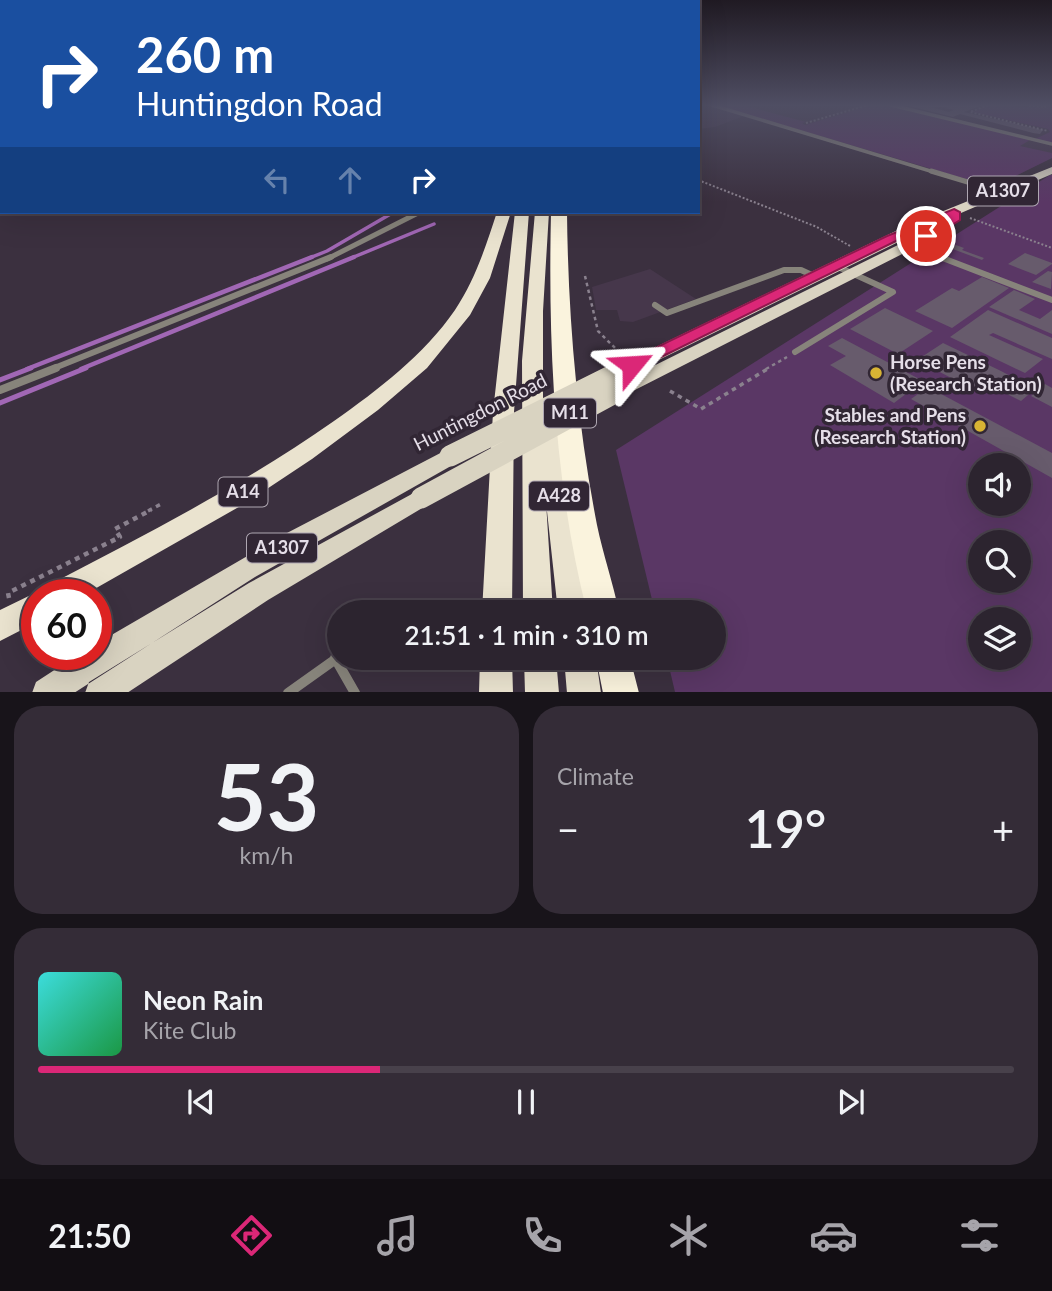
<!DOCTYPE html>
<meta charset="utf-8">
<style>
body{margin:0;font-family:Lato,sans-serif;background:#342c37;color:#f1f3f6;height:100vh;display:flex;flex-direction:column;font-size:26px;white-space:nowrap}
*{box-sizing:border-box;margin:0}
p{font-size:23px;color:#a6a4aa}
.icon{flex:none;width:38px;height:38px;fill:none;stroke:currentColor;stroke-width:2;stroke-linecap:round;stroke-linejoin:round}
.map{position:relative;height:692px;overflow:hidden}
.side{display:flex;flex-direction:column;gap:14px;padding:14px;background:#18141a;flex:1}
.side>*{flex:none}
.hud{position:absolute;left:0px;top:0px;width:700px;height:214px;box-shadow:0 7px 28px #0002,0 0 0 2px #48414b;background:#1a4fa0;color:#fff;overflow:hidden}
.controls{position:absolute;left:968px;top:453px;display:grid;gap:14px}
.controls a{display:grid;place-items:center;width:63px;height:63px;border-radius:50%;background:#2c242f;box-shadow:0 7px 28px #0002,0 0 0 2px #48414b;font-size:35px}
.speed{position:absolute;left:21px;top:579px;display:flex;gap:14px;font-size:35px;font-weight:700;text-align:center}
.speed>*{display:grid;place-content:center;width:91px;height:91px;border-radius:50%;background:#2c242f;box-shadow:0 7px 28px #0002,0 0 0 2px #48414b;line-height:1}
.speed .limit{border:10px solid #d22;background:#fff;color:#111}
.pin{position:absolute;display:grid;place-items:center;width:60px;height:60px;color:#fff;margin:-30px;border:4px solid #fff;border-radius:50%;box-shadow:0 2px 7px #0007}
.me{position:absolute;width:77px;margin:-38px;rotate:63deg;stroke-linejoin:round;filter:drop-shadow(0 0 5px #0008)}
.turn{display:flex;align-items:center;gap:24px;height:147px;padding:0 21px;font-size:32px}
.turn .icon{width:91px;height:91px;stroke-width:2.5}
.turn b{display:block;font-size:49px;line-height:60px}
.lanes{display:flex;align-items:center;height:66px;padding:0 21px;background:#0003;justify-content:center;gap:35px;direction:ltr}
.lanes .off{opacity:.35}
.big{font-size:52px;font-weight:600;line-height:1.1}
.side .widget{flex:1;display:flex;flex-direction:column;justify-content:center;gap:10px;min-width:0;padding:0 24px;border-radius:28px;background:#342c37}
.side .dial{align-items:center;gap:0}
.dial b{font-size:91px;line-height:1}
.song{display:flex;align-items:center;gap:21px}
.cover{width:84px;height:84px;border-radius:10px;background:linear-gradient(135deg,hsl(180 70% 55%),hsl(140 70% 35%))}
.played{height:7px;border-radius:4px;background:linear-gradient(90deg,#db2777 35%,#48414b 35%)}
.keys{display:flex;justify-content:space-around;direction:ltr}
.heat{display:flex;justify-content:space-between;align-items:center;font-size:38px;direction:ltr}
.side .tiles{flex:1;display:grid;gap:14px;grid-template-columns:1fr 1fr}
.widget:last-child{grid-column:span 2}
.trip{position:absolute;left:327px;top:600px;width:399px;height:70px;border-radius:35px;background:#2c242f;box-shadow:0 7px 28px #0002,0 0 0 2px #48414b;font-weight:600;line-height:70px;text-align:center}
.tab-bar{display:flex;height:112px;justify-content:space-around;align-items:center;background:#120e13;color:#a6a4aa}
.tab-bar .icon{width:49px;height:49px}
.tab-bar .on{color:#db2777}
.tab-bar b{font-size:32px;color:#f1f3f6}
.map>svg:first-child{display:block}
</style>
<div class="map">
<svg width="1052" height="693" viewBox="0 0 1052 693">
<rect width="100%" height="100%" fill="#3b303f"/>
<path fill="#46374b" d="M 698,105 L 1052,105 L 1052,158 L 986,190 L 744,116 L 715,127 L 698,129 Z
M 650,269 L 696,299 L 633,322 L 620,321 L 617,310 L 596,310 L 592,287 Z"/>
<path fill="#5a3765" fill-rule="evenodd" d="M 715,105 L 743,105 L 806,122 L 802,123 L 805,125 L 871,105 L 887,105 L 1030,140 L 1020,146 L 1052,153 L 1052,158 L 993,187 Z
M 990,105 L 1045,108 L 1046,105 L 1052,105 L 1052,143 L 1035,139 L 1050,132 L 1048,129 L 972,112 Z
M 1050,175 L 1052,175 L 1052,692 L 675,692 L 667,658 L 714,658 L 714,612 L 655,612 L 616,450 ZM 980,466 L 1018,466 L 1018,504 L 980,504 ZM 980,542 L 1018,542 L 1018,581 L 980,581 ZM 980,620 L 1018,620 L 1018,658 L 980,658 Z"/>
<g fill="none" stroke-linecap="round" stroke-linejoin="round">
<path stroke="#a167b5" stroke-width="3.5" d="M 307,259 L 327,251 L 394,212
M 349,259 L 434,224"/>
<path stroke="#a167b5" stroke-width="4.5" d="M 27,369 L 312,257
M 81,369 L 354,257"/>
<path stroke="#a167b5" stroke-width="5" d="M 0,380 L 31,368
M 0,403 L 86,368"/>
</g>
<path fill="#675b6c" d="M 925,105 L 948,112 L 954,110 L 945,108 L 955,105 L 983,105 L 964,112 L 1043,130 L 1040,134 L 1033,133 L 960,114 L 953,117 L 909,106 Z
M 956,245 L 964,248 L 962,250 L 984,258 L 982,260 L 950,248 Z
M 1025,253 L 1052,263 L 1052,264 L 1036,275 L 1008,264 Z
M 1048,271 L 1052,272 L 1051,289 L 1032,282 Z
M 982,277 L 1009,288 L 952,328 L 915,311 L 952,288 L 959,291 Z
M 1014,290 L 1035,299 L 1019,310 L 1040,319 L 1052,310 L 1052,334 L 989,307 Z
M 885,308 L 933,331 L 898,354 L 850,329 Z
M 988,310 L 1052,338 L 1052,359 L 993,333 L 989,335 L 1043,359 L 1025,373 L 950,337 Z
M 842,338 L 923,381 L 894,403 L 830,365 L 846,356 L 828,346 Z
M 943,343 L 1001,371 L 1035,389 L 1021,401 L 985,383 L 976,391 L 917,360 Z
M 1045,384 L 1052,388 L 1052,407 L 1031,396 Z
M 928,387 L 1052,453 L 1052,478 L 911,399 Z"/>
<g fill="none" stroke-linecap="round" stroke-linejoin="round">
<path stroke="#8a818e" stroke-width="2" stroke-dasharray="2 2" stroke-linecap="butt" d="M 988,105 L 970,112 L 1048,131
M 1025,105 L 1045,107 L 1044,105
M 806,123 L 868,105
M 698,180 L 817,227 L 850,246
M 970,218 L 1052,248"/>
<path stroke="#8a818e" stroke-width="2.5" stroke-dasharray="3.5 3.5" stroke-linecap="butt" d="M 585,276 L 598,331 L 622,355
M 766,369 L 787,357"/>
<path stroke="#8a818e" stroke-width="3.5" stroke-dasharray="4.5 4.5" stroke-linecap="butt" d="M 670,391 L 701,409 L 769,368
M 148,511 L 163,503"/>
<path stroke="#8a818e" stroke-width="4.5" stroke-dasharray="5 5" stroke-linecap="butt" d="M 9,598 L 8,593 L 120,537 L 115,529 L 151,510"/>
<path stroke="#87847b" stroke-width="3.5" d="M 712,105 L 937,173
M 891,105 L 1052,144
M 929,105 L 949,105"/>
<path stroke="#87847b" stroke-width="5" d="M 931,171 L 1001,192
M 909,245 L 945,259
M 327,259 L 420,212"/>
<path stroke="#87847b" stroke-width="6" d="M 940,257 L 1052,300
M 655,305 L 667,313 L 784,270 L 801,270 L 814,276
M 795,352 L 893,292 L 836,266
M 52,369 L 331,257"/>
<path stroke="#87847b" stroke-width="8" d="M 0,390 L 56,368"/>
<path stroke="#87847b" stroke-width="10" d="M 335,658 L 355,693
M 288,693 L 340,656"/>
<path fill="#d9d3c1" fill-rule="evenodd" d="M 1052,167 L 1052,174 L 947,219 L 955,222 L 914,248 L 627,394 L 613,394 L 610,390 L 613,386 L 904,242 L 941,221 L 616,381 L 609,383 L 600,377 L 602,373 L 904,227 Z
M 450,448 L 458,450 L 461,456 L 458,462 L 255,577 L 74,693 L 32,693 L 36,682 L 79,654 L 96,654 L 96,644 L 287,533 Z
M 421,489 L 429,492 L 433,498 L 429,504 L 268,600 L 127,693 L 85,693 L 89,682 L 249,583 Z"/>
<path fill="#eae3cf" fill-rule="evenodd" d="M 497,212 L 511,212 L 490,278 L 470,315 L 427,368 L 378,410 L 312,459 L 244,504 L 84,595 L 37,595 L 37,622 L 0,641 L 0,610 L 37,592 L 43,594 L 47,586 C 145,535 243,485 334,421 C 378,390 424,355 455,310 C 475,280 486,246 497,212 Z
M 515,212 L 529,212 L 514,412 L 512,612 L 482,612 L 493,412 Z
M 535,212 L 549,212 L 543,311 L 543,409 L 556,410 L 559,415 L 588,612 L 558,612 L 546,502 L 553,612 L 523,612 L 522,361 Z
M 480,658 L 512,658 L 513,693 L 479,693 Z
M 524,658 L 556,658 L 559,693 L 525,693 Z
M 564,658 L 596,658 L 601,693 L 567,693 Z"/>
<path fill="#faf3dd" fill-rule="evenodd" d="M 551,212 L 567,212 C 568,317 577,422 597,525 C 603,554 613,583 619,612 L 587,612 C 554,482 548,346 551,212 Z
M 596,658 L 630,658 L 639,693 L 603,693 Z"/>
<path stroke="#d9d3c1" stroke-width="21" d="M 450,456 L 609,377
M 421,498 L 620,390"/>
</g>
<linearGradient id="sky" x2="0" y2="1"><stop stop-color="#201a23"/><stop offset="0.52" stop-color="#4f4e63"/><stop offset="1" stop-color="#4f4e63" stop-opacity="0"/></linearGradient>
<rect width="1052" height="202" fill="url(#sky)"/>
<path fill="#db2777" stroke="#8e194d" stroke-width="2" d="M 954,209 L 960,212 L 960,220 L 930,239 L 919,236 L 940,222 L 896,241 L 637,369 L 632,371 L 623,365 L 626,362 L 887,236 Z"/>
<g fill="#d8b434" stroke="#312634" stroke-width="2.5">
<circle cx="876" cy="373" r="7"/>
<circle cx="980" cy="426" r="7"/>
</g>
<g text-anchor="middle" stroke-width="7" stroke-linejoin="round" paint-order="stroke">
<g fill="#312634" stroke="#afa7b2" stroke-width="2">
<rect x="968" y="176.5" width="70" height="29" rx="5"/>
<rect x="544" y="398.5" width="52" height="29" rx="5"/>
<rect x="218.5" y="477.5" width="49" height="29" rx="5"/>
<rect x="529" y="481.5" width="60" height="29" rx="5"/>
<rect x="247" y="533.5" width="70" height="29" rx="5"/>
</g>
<g font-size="18" font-weight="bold" fill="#e5dee8">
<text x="1003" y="197">A1307</text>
<text x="570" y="419">M11</text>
<text x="243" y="498">A14</text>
<text x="559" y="502">A428</text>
<text x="282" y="554">A1307</text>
</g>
<g font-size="19" font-weight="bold" fill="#e5dee8" stroke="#312634" text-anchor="start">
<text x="890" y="369">Horse Pens<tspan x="890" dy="22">(Research Station)</tspan></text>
<text x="966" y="422" text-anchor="end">Stables and Pens<tspan x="966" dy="22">(Research Station)</tspan></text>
</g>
<g font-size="19" fill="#e5dee8" stroke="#312634">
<text transform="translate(480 412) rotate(-27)" y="7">Huntingdon Road</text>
</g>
</g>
</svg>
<div class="controls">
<a><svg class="icon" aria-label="sound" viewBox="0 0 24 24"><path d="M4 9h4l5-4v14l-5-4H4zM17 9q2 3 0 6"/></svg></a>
<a><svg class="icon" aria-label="search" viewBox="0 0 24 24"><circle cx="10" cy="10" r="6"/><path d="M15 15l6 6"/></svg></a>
<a><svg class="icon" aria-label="layers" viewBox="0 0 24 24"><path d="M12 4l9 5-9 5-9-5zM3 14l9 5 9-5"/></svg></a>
</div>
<div class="speed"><div class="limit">60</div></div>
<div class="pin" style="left:926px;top:236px;background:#d93025"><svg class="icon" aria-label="arrive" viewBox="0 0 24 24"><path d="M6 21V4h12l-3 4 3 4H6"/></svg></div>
<svg class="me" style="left:632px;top:365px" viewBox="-20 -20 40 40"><path d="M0-17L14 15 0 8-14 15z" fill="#db2777" stroke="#fff" stroke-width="4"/></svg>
<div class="trip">21:51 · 1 min · 310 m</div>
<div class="hud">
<div class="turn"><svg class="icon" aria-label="right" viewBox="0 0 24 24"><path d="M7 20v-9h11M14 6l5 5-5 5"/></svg><div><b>260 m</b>Huntingdon Road</div></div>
<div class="lanes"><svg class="icon off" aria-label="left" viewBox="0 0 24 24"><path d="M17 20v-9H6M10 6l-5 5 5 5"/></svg><svg class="icon off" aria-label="ahead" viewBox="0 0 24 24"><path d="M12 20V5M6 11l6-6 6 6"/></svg><svg class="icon" aria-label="right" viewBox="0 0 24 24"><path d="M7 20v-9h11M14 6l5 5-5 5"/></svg></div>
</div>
</div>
<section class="side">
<div class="tiles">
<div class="widget dial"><b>53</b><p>km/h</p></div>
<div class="widget"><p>Climate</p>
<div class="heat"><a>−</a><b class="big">19°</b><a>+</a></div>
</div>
<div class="widget">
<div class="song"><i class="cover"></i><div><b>Neon Rain</b><p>Kite Club</p></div></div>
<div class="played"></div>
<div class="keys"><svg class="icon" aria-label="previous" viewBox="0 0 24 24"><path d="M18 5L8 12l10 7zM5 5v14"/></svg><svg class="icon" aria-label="pause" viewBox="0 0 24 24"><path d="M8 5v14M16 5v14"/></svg><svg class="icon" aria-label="next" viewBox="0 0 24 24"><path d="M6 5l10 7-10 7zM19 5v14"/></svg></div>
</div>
</div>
</section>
<nav class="tab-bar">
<b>21:50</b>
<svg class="icon on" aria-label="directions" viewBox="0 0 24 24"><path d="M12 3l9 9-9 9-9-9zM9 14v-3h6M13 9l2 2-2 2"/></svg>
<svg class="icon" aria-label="music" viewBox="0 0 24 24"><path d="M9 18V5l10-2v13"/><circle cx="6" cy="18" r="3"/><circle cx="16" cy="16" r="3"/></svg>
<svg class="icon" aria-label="phone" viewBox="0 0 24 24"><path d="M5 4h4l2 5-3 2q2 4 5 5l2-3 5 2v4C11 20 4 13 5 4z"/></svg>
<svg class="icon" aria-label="climate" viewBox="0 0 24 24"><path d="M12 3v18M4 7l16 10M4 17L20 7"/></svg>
<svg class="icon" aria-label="car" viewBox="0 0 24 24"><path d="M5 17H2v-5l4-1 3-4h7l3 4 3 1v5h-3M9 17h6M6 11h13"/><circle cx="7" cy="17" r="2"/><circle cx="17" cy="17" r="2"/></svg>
<svg class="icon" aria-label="filters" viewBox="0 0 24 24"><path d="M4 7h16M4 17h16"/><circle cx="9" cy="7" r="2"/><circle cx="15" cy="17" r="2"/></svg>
</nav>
